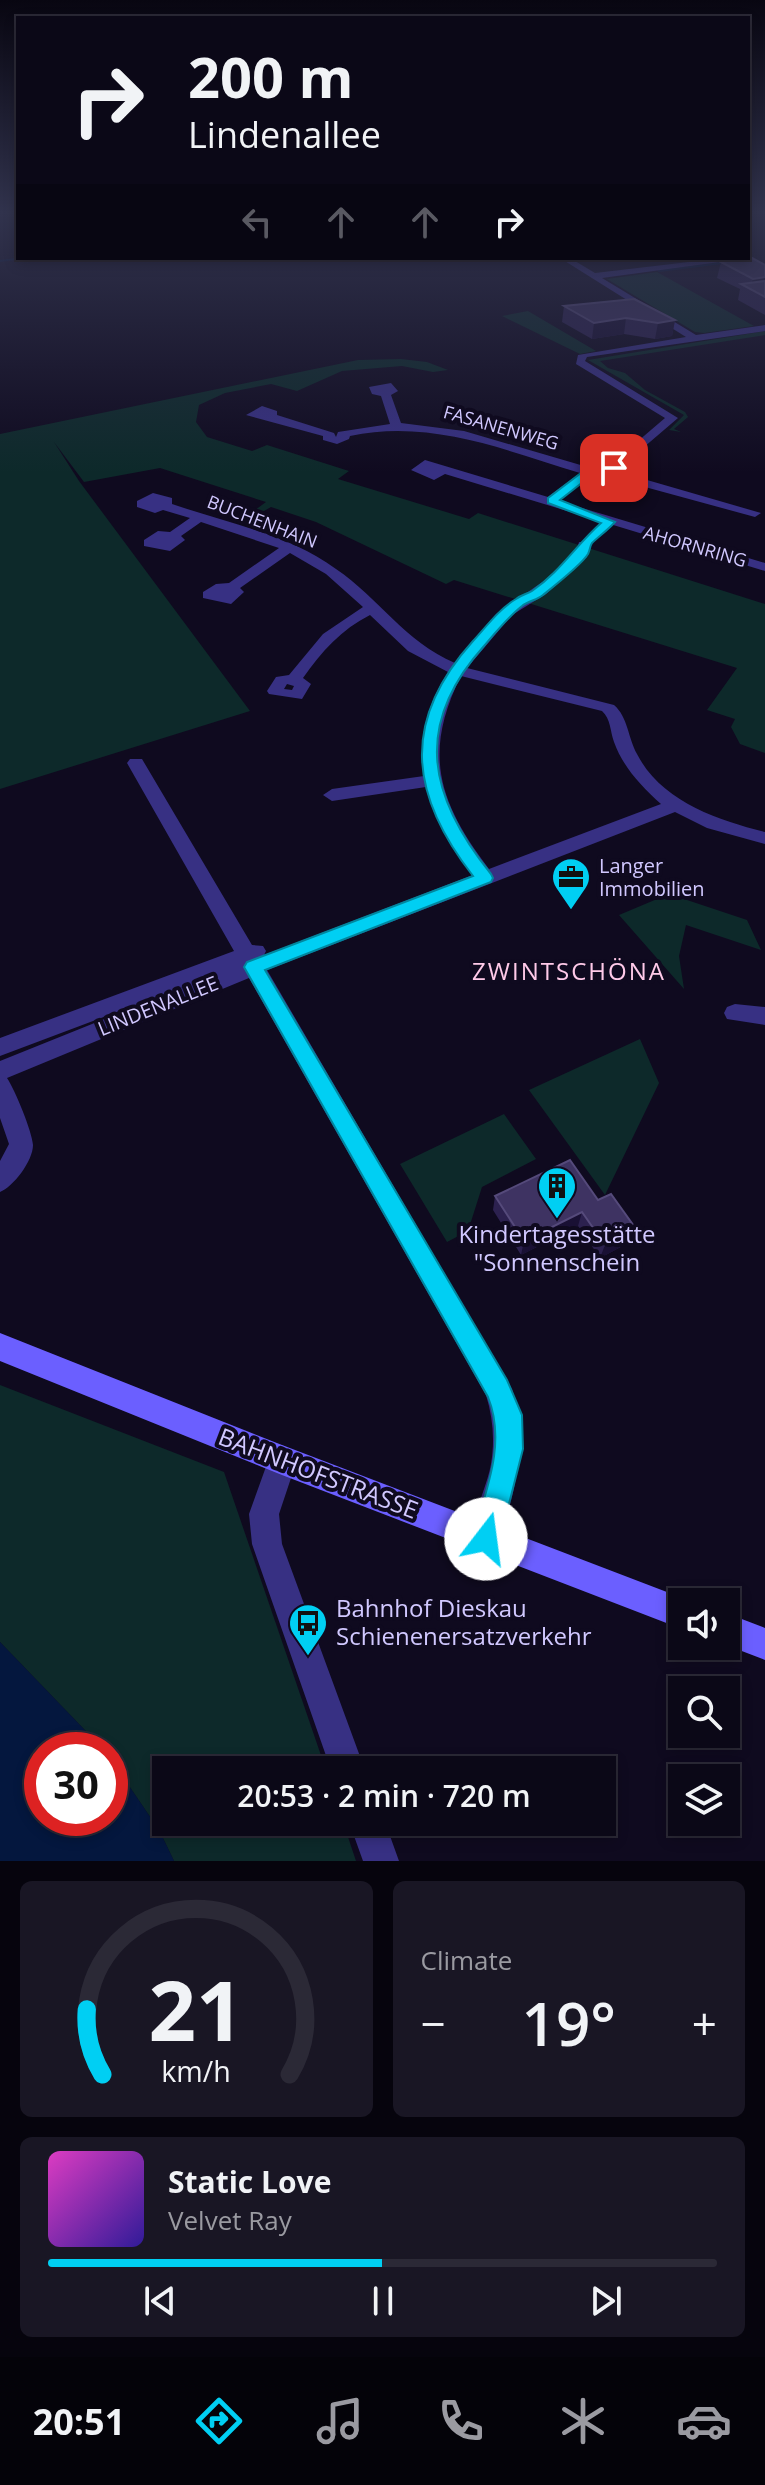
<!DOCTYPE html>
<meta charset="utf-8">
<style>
body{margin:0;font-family:"Open Sans",sans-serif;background:#191624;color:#f1f3f6;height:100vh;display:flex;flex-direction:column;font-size:30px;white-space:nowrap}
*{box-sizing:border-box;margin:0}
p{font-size:26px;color:#9a9aa1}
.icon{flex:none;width:44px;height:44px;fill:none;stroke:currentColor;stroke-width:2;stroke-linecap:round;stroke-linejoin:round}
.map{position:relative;height:1861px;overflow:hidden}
.details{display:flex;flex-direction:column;gap:20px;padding:20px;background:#06040d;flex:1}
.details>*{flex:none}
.guide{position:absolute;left:16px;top:16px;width:734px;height:244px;border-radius:0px;box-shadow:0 4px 12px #0003,0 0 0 2px #2b2936;background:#0b0817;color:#f1f3f6;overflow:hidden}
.fabs{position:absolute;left:668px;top:1588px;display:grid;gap:16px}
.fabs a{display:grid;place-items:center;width:72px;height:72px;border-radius:0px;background:#0b0817;box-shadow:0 4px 12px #0003,0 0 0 2px #2b2936;font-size:40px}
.speed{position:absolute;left:24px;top:1732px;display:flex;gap:16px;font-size:40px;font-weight:700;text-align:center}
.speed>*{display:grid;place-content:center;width:104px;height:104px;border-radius:50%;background:#0b0817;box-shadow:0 4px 12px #0003,0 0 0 2px #2b2936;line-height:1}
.speed .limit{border:12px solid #d22;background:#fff;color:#111}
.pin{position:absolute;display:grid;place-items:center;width:68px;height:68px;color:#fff;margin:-34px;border-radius:16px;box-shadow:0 4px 12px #0006}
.me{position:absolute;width:88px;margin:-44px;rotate:15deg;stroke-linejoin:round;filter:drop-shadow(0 0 6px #0008)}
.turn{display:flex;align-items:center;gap:28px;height:168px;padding:0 40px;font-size:36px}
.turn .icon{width:104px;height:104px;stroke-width:2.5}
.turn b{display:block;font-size:56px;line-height:68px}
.lanes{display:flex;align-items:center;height:76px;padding:0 40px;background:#0003;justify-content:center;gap:40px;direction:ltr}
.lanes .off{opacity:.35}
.big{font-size:60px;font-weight:600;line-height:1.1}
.details .widget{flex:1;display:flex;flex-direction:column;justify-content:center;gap:12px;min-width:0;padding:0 28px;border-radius:12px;background:#191624}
.details .dial{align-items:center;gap:0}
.dial svg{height:208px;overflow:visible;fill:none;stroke:#2b2936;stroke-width:7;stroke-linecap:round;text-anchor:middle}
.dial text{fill:#f1f3f6;stroke:none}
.song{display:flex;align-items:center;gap:24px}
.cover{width:96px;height:96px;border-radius:12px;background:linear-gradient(135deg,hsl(310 70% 55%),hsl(250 70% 35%))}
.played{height:8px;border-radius:4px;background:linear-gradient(90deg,#00cff3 50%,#2b2936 50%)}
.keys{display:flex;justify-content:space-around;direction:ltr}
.heat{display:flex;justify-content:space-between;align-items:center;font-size:44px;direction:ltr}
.details .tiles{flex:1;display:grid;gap:20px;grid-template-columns:1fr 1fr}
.widget:last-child{grid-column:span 2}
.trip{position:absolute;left:152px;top:1756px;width:464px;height:80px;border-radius:0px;background:#0b0817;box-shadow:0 4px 12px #0003,0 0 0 2px #2b2936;font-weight:600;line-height:80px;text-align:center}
.tabs{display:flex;height:128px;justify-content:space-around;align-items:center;background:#040309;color:#9a9aa1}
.tabs .icon{width:56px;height:56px}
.tabs .on{color:#00cff3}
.tabs b{font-size:36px;color:#f1f3f6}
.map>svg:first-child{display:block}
</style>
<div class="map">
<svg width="765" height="1861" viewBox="0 0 765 1861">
<rect width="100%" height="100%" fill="#0f0a1f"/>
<path fill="#0d292a" d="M 657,272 L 754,326 L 704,333 L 695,332 L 607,279 Z
M 528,311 L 596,351 L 580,354 L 502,316 Z
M 765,331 L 765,335 L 600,361 L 608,368 L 625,373 L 645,390 L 685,412 L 688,417 L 674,429 L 681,432 L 669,430 L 684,415 L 588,360 Z
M 401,359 L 427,362 L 448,370 L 433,372 L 402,366 L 342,371 L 297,391 L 271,384 L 225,393 L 199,405 L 196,422 L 207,437 L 252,451 L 267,445 L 349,471 L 338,479 L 469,519 L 478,513 L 765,604 L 765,753 L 740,744 L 731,727 L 735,719 L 707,710 L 737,668 L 454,580 L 446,584 L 316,522 L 271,507 L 257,515 L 251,513 L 266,502 L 160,468 L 84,482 L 54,442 L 79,481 L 250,711 L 0,789 L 0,434 L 358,360 Z
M 669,894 L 747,920 L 761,950 L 686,925 L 679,956 L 684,989 L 619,915 Z
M 640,1039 L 659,1083 L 605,1195 L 529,1090 Z
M 504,1114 L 536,1159 L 482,1187 L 468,1231 L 447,1242 L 400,1164 Z
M 0,1385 L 224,1472 L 326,1770 L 166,1770 L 166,1822 L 343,1822 L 356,1861 L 174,1861 L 159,1830 L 110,1758 L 110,1750 L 104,1750 L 0,1642 Z"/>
<path fill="#04173e" d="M 0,1642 L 104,1750 L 42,1750 L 42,1818 L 110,1818 L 110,1758 L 159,1830 L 174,1861 L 0,1861 Z"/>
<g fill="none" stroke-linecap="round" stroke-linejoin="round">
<path stroke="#04173e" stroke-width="2" d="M 0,261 L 23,258
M 659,271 L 722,263"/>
<path fill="#373083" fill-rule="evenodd" d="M 560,258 L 570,258 L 595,273 L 723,258 L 720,262 L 602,278 L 696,335 L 765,325 L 765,331 L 587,357 L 585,361 L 678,418 L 616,471 L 761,513 L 755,517 L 601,475 L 593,475 L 559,501 L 765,563 L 765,571 L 445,474 L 434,480 L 411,470 L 425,460 L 548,497 L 580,473 C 504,450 431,419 350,436 L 349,439 L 337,444 L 323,440 L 323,436 L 246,415 L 262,406 L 277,411 L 277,415 L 334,433 L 336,437 L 338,432 L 390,424 L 381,396 L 372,394 L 369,387 L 391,383 L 398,391 L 391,395 L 401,423 L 464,431 L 584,466 L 597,467 L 610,465 L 665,418 L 576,364 L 578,355 L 686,337 Z
M 153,493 L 172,498 L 172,504 C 227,523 288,534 336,569 C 379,598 405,642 455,663 L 496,614 L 548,578 L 576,553 L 579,542 L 589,542 L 587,557 L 546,594 L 512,615 L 467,668 L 614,705 C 628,717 628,738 637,754 C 661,801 717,820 765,832 L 765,844 L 707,828 L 675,812 L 267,970 L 512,1389 C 529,1442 515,1487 501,1539 L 497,1550 L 486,1554 L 475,1550 C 465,1526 487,1490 491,1464 C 495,1440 493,1418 486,1395 L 249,978 L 7,1078 C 15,1090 32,1131 33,1145 C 33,1161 13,1187 0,1192 L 0,1161 L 9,1144 L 0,1118 L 0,1061 L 194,983 L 0,1056 L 0,1038 L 234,951 L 127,763 L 130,759 L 142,759 L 252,945 L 263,946 L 266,951 L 264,955 L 473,875 L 438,820 L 426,787 L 332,801 L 323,795 L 332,789 L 424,776 C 417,739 428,703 448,672 L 408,651 L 370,615 C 342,629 321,652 303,678 L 311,684 L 302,699 L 269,694 L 267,691 L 276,677 L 289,675 L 323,634 L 363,607 L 326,574 L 290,553 L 240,588 L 244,592 L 231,604 L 203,598 L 203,592 L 216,584 L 229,583 L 279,548 L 201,522 L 181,536 L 185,540 L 170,551 L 144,546 L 144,540 L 158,531 L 170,532 L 190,518 L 163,510 L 155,513 L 137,507 L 137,501 ZM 461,676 L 602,711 C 611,719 610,731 614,742 C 623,767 641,786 661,804 L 489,869 C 439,803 422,754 461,676 ZM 287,684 L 294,686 L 292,690 L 284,689 Z
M 735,1004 L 765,1007 L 765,1025 L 727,1019 L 724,1013 L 727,1007 Z
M 282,1445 L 292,1450 L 297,1460 L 279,1514 L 282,1544 L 365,1770 L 331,1770 L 252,1544 L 249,1514 L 272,1450 Z
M 349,1822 L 385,1822 L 399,1861 L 363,1861 Z"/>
<path fill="#6b5fff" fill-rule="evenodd" d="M 0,1333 L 282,1445 L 693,1602 L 682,1602 L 682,1629 L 282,1475 L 0,1361 Z
M 726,1613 L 765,1628 L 765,1660 L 726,1645 Z"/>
</g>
<path fill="#2c214f" d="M 721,262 L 765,265 L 765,315 L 738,300 L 740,289 L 717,278 Z
M 564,306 L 675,320 L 672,336 L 655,339 L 624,334 L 592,339 L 562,322 Z
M 495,1196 L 598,1200 L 630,1242 L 600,1258 L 578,1226 L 521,1255 L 493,1210 Z"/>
<path fill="#191034" d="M 765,277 L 765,292 L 750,289 L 753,279 Z
M 626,318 L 624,334 L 592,339 L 594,323 Z
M 675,320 L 672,336 L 655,339 L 658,323 Z
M 582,1212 L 578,1226 L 521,1255 L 524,1241 Z
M 636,1229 L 630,1242 L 600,1258 L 605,1245 Z"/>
<path fill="#3e3362" stroke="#554a7b" stroke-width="2" d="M 752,258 L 765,265 L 765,277 L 753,279 L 721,262 Z
M 765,281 L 765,297 L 741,284 Z
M 634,299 L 675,320 L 658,323 L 626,318 L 594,323 L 564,306 Z
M 570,1160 L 598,1200 L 611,1194 L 636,1229 L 605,1245 L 582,1212 L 524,1241 L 495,1196 Z"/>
<linearGradient id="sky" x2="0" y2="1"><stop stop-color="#080611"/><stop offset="0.45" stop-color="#31334d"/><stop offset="1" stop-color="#31334d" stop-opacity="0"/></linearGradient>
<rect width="765" height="473" fill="url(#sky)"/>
<path fill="#00cff3" stroke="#00879e" stroke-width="2" d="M 614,464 L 619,468 L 617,470 L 592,475 L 560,500 L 615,522 C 608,530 599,536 592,543 C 590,546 590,550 588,554 C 582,564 553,587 543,595 C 537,600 528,601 522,606 C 508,617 495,633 484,646 C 413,725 428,796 491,874 L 493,878 L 491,882 L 265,970 L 507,1380 L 522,1415 L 523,1449 L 500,1539 L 495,1549 L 486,1553 L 476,1549 L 472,1539 C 485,1493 507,1444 488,1397 L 244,967 L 247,962 L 473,876 C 409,794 401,721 473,641 C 485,628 500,608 516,599 C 521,595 527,594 532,591 C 560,572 576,545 601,523 L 548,503 L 548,498 L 585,470 Z"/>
<defs>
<g id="office-pin" transform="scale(2)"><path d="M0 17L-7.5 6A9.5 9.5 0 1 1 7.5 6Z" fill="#00cff3" stroke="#0f0a1f"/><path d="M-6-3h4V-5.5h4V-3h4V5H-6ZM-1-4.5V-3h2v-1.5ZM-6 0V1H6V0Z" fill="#111"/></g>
<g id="building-pin" transform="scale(2)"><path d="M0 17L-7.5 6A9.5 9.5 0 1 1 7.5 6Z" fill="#00cff3" stroke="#0f0a1f"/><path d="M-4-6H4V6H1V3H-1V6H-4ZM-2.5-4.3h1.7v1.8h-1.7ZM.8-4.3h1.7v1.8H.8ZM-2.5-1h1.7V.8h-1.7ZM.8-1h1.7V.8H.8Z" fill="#111"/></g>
<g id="bus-pin" transform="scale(2)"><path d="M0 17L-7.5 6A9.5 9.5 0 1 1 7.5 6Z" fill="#00cff3" stroke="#0f0a1f"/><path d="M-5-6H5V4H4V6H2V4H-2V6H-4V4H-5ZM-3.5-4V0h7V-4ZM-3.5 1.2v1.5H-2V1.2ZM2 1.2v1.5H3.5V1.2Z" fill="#111"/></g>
</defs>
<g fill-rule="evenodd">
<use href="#office-pin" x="571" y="877"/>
<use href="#building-pin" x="557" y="1186"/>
<use href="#bus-pin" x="308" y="1623"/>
</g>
<g text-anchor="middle" stroke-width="8" stroke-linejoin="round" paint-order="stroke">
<g font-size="18" fill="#d1c8ff" stroke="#0f0a1f">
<text transform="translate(501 428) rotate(16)" y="6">FASANENWEG</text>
<text transform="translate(262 522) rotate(21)" y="6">BUCHENHAIN</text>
<text transform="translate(695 547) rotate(16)" y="6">AHORNRING</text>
</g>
<g font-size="20" fill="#d1c8ff" stroke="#0f0a1f" text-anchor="start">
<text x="599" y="873">Langer<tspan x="599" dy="23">Immobilien</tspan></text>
</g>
<g font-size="20" fill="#d1c8ff" stroke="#0f0a1f">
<text transform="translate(158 1006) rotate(-22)" y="7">LINDENALLEE</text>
</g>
<g font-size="24" letter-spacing="2" fill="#ffcae9" stroke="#0f0a1f">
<text x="569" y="980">ZWINTSCHÖNA</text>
</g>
<g font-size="24" fill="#d1c8ff" stroke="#0f0a1f">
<text x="557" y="1243">Kindertagesstätte<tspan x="557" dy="28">"Sonnenschein</tspan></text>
<text x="336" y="1617" text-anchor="start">Bahnhof Dieskau<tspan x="336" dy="28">Schienenersatzverkehr</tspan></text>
</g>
<g font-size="24" fill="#d1c8ff" stroke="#0f0a1f">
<text transform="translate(318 1474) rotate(21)" y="8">BAHNHOFSTRASSE</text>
</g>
</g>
</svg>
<div class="fabs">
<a><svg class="icon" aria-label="sound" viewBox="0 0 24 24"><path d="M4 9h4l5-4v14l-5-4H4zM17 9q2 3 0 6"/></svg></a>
<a><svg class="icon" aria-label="search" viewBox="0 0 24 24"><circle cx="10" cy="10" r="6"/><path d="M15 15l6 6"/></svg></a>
<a><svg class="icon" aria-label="layers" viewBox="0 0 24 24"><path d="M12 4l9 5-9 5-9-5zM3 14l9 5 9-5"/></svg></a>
</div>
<div class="speed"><div class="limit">30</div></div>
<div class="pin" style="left:614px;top:468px;background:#d93025"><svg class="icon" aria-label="arrive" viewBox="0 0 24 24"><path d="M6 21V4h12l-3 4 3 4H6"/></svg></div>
<svg class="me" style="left:486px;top:1539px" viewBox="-20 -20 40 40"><circle r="19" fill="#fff"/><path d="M0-13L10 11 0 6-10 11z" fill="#00cff3"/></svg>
<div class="trip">20:53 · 2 min · 720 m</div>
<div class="guide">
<div class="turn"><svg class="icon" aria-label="right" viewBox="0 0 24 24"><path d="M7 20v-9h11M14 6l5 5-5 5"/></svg><div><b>200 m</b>Lindenallee</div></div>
<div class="lanes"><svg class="icon off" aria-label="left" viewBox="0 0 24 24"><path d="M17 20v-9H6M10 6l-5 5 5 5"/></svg><svg class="icon off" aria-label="ahead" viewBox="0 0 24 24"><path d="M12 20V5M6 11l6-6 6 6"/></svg><svg class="icon off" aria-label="ahead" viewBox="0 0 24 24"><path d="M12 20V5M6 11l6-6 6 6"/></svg><svg class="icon" aria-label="right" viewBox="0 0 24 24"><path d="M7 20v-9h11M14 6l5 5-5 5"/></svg></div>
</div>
</div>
<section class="details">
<div class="tiles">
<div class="widget dial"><svg viewBox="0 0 100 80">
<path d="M14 69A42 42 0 1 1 86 69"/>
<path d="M14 69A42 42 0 0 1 8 44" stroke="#00cff3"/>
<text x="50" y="56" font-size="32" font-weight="700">21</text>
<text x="50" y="72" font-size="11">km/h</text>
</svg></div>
<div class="widget"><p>Climate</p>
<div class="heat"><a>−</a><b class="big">19°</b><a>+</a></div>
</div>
<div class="widget">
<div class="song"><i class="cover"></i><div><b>Static Love</b><p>Velvet Ray</p></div></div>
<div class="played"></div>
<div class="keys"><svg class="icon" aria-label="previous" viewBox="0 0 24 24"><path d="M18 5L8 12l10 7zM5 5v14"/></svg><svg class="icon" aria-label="pause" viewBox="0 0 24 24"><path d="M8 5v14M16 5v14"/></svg><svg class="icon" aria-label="next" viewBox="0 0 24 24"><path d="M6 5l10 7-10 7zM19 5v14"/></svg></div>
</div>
</div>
</section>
<nav class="tabs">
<b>20:51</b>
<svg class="icon on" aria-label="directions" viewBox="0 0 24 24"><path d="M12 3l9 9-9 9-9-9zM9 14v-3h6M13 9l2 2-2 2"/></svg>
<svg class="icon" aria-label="music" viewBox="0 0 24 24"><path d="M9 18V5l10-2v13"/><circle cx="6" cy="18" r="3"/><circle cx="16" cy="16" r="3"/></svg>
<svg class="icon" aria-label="phone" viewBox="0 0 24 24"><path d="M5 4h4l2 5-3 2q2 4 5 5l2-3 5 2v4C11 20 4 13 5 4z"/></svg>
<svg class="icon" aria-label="climate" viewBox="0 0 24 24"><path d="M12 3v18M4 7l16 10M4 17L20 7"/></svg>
<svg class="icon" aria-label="car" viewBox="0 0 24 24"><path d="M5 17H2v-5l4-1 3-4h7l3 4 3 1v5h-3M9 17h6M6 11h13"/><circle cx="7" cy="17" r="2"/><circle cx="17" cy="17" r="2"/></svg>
</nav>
